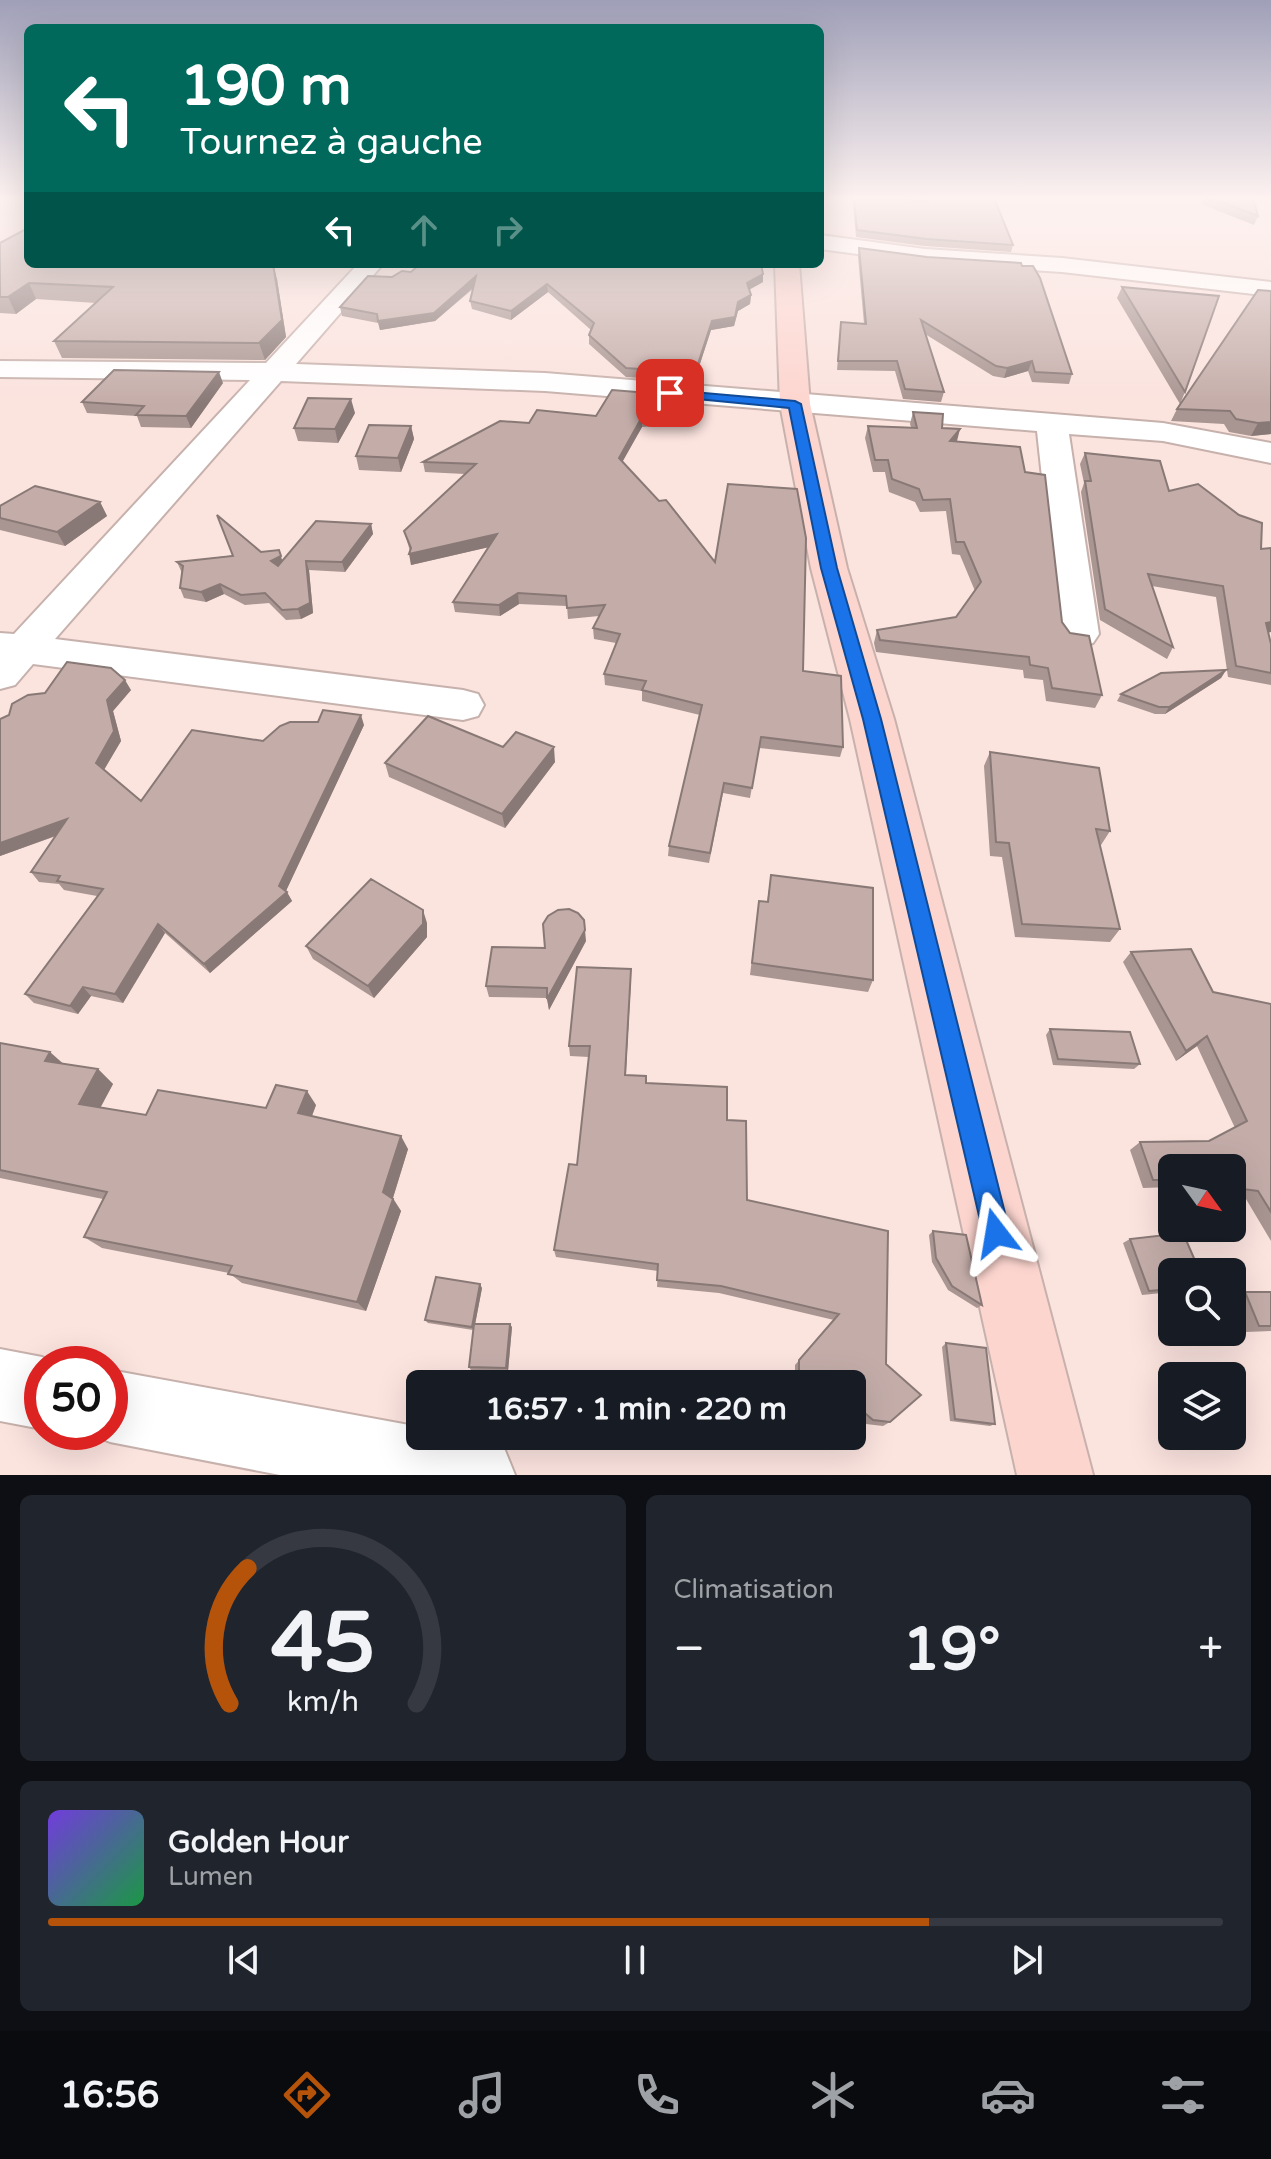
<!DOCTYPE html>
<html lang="fr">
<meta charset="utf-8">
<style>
body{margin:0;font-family:"Varela Round",sans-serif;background:#20242c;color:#f1f3f6;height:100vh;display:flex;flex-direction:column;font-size:30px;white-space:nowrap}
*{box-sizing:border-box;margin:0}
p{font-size:26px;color:#9ea1a6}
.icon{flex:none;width:44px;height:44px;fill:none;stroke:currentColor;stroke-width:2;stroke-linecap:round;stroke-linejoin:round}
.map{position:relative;height:1475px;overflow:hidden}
.panel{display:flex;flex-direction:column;gap:20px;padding:20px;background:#0d0f14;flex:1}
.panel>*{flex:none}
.top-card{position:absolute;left:24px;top:24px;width:800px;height:244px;border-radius:12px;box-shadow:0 8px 32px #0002;background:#00695c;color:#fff;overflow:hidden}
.needle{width:52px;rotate:123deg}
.fabs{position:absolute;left:1158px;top:1154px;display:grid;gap:16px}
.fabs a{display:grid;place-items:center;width:88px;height:88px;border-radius:12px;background:#171b24;box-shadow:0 8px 32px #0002;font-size:40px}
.speed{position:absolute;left:24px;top:1346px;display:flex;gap:16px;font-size:40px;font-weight:700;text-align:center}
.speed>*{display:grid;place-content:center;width:104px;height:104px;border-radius:50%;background:#171b24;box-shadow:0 8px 32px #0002;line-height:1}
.speed .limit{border:12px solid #d22;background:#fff;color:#111}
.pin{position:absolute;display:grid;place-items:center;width:68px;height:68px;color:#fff;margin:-34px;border-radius:16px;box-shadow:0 4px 12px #0006}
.me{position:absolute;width:88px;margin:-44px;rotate:346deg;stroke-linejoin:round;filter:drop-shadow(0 0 6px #0008)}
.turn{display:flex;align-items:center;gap:28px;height:168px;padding:0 24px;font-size:36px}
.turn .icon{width:104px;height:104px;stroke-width:2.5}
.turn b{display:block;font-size:56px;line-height:68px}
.lanes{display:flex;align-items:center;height:76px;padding:0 24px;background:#0003;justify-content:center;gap:40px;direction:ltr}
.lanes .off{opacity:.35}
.big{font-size:60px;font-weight:800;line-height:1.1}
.panel .tile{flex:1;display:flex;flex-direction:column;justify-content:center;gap:12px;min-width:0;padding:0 28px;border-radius:12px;background:#20242c}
.panel .dial{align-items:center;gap:0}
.dial svg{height:208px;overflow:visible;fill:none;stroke:#363941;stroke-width:7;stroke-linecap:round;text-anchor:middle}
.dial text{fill:#f1f3f6;stroke:none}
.song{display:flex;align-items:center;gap:24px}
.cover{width:96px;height:96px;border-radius:12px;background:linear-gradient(135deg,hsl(260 70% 55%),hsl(140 70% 35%))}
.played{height:8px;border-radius:4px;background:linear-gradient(90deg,#b45309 75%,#363941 75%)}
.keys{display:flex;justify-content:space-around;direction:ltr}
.heat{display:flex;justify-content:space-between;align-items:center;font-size:44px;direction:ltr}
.panel .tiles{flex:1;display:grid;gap:20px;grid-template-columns:1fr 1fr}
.tile:last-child{grid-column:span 2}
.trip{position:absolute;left:406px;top:1370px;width:460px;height:80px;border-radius:12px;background:#171b24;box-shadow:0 8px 32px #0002;font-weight:800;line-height:80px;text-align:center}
.tab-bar{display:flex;height:128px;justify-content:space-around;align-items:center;background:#090b0e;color:#9ea1a6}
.tab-bar .icon{width:56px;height:56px}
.tab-bar .on{color:#b45309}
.tab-bar b{font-size:36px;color:#f1f3f6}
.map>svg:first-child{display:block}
</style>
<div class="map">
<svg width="1271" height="1475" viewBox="0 0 1271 1475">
<rect width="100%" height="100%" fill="#fbe3de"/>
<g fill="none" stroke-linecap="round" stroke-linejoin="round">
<g stroke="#c7b1ac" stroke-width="4">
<path id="minor" d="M 820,235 L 925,249 L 1062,258 L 1271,282 L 1271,296 L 1062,272 L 925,263 L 820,249 Z
M 358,264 L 383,264 L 296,364 L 545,373 L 1163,423 L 1271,443 L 1271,463 L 1163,441 L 1069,434 L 1099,634 L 1093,643 L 1079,647 L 1065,643 L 1059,634 L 1037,431 L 545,391 L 281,381 L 55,639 L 463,690 L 478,694 L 484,705 L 478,716 L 463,720 L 33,664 L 15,685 L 0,689 L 0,633 L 14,634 L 250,380 L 0,377 L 0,361 L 266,363 Z
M 0,1349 L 42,1357 L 59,1364 L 42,1364 L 42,1429 L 0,1421 Z
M 110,1370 L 420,1427 L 420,1436 L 470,1436 L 504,1448 L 515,1475 L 280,1475 L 110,1442 L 85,1432 L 110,1432 Z"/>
</g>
<g stroke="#c7b1ac" stroke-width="4">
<path id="secondary" d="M 775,264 L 799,264 L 810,404 L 847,568 L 894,719 L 1093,1475 L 1017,1475 L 850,719 L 811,568 L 780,404 Z"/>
</g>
<use href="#minor" fill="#fff" fill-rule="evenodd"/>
<use href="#secondary" fill="#fdd5cf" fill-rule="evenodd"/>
</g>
<path fill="#a99591" d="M 854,198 L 1013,245 L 1011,252 L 925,246 L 856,237 L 853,205 Z
M 1204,198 L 1253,198 L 1258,216 L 1254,225 L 1201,204 Z
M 22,232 L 277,279 L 286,337 L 265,360 L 62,358 L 54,341 L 96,303 L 36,299 L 16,314 L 0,313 L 0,243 Z
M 859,248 L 1072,374 L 1069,384 L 1032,382 L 1028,371 L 1004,378 L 993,376 L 925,334 L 944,392 L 941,402 L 903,399 L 895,371 L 837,370 L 841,322 L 864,324 L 858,257 Z
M 411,272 L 763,282 L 749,290 L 751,295 L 750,304 L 738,311 L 734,326 L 711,330 L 694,382 L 626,377 L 589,344 L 589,335 L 591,330 L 548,292 L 511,320 L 472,309 L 470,301 L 474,288 L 435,321 L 380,330 L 378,323 L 342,316 L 340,307 L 392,277 Z
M 1122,287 L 1185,392 L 1180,404 L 1117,298 Z
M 1258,290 L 1271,434 L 1251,436 L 1229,432 L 1224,424 L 1171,421 L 1177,409 Z
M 223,383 L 191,428 L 141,427 L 137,416 L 87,413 L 82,402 Z
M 687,396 L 686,406 L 667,425 L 642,427 L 622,462 L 803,671 L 843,747 L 840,757 L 759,748 L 750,798 L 723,793 L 709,863 L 668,856 L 669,846 L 700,715 L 642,701 L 642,691 L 605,685 L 604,674 L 616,643 L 594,639 L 593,628 L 599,616 L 568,619 L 567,606 L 519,604 L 500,616 L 455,612 L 453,602 L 489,547 L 411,565 L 410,551 L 404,531 L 465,474 L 425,472 L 423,462 L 529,423 L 596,416 Z
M 913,412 L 942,428 L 956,441 L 1025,472 L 1062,622 L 1102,695 L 1095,708 L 1046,701 L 1043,680 L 1024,678 L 1023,670 L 876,652 L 874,643 L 877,630 L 956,617 L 975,591 L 960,555 L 952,554 L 946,511 L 920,512 L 915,502 L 889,492 L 885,472 L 873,472 L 865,438 L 868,426 L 911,427 L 910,424 Z
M 355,413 L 338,443 L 298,441 L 294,428 Z
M 411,426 L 414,439 L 401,472 L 359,470 L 356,456 Z
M 1085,453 L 1169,491 L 1261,549 L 1268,633 L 1271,644 L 1271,685 L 1228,677 L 1216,597 L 1152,586 L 1173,647 L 1167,659 L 1100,620 L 1081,492 L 1084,483 L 1080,464 Z
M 100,502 L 107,516 L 65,546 L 0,530 L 0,506 Z
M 371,524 L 373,534 L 345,572 L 309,570 L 313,613 L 301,619 L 286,620 L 269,603 L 245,605 L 224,594 L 206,602 L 184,598 L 180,588 L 182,573 L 177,562 L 261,552 L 283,561 Z
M 1226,670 L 1221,678 L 1165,714 L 1155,714 L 1117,701 L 1121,694 Z
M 131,690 L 113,711 L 121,741 L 104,770 L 141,801 L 263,741 L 364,725 L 286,891 L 292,901 L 210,973 L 165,933 L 123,1003 L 91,996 L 78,1014 L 34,1003 L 25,994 L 97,896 L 64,890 L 59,884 L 39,882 L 31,872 L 56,836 L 0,856 L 9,715 L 45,693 Z
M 503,747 L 555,762 L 505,828 L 389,777 L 385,763 Z
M 990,752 L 1110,831 L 1101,845 L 1099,845 L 1120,929 L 1110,942 L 1015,937 L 1002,857 L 990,856 L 984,766 Z
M 771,875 L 873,980 L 868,992 L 750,975 L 759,901 L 767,902 Z
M 427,923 L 427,937 L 374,998 L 313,959 L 306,946 Z
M 586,941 L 549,1010 L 547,998 L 489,997 L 486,986 L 545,948 Z
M 1131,952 L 1213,992 L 1271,1004 L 1271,1241 L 1246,1199 L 1232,1197 L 1232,1168 L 1172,1168 L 1172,1187 L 1143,1188 L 1130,1150 L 1140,1142 L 1209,1141 L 1235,1128 L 1197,1046 L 1176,1061 L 1123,962 Z
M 631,969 L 626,1075 L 646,1083 L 727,1120 L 747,1200 L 886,1364 L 890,1422 L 883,1426 L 866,1424 L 852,1411 L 852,1384 L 795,1384 L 795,1365 L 834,1320 L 719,1293 L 657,1287 L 658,1271 L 556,1257 L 554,1250 L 577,1165 L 589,1057 L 570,1056 L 569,1046 Z
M 1050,1029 L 1140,1064 L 1134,1069 L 1053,1065 L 1046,1035 Z
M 0,1043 L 64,1064 L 98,1069 L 113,1084 L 100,1107 L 146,1115 L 316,1105 L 312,1116 L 408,1149 L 393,1198 L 401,1211 L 366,1311 L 242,1283 L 229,1273 L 102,1248 L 84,1237 L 103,1199 L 0,1178 Z
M 933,1231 L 982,1305 L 977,1308 L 948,1290 L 932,1262 L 929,1235 Z
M 1130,1239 L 1172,1272 L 1172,1292 L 1142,1295 L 1123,1243 Z
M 482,1288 L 475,1324 L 512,1327 L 508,1371 L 471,1370 L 469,1367 L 473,1330 L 428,1323 L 425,1320 Z
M 1245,1292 L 1271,1292 L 1271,1331 L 1246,1332 L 1232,1298 Z
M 946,1343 L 995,1424 L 990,1426 L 950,1421 L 942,1347 Z"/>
<path fill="#897976" d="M 273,264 L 277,279 L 286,337 L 265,360 L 259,343 Z
M 763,274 L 763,282 L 746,291 L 747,283 Z
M 476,276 L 477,284 L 435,321 L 380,330 L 378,321 Z
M 29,283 L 36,299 L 16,314 L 8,297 Z
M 547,284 L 548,292 L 511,320 L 511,311 Z
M 751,295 L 750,304 L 738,311 L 734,326 L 711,330 L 694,382 L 695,373 L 712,321 L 738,302 Z
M 1032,361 L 1028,371 L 1004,378 L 1007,368 Z
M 219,372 L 223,383 L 191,428 L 186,416 Z
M 687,396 L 686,406 L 667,425 L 667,415 Z
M 351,399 L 355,413 L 338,443 L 335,429 Z
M 642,417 L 642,427 L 619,468 L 619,458 Z
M 1271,422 L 1271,434 L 1251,436 L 1258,423 Z
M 411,426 L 414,439 L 401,472 L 398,458 Z
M 960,429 L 957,441 L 946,453 L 950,441 Z
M 100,502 L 107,516 L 65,546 L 57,532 Z
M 371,524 L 373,534 L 345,572 L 342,562 Z
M 497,534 L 498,545 L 411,565 L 409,554 Z
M 279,550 L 284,566 L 275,571 L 271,561 Z
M 306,561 L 309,570 L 313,613 L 301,619 L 298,609 Z
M 220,584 L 224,594 L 206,602 L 201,592 Z
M 518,593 L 519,604 L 500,616 L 499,605 Z
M 1271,622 L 1271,632 L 1258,635 L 1266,623 Z
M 1226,670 L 1221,678 L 1165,714 L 1169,707 Z
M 125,680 L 131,690 L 113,711 L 121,741 L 102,773 L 96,763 L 107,700 Z
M 361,715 L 364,725 L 284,895 L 287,892 L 292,901 L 210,973 L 204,964 L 279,886 Z
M 554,747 L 555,762 L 505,828 L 502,814 Z
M 67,819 L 74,829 L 0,856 L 0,843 Z
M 423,910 L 427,923 L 427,937 L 374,998 L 368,986 Z
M 158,924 L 165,933 L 123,1003 L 115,994 Z
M 585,930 L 586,941 L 549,1010 L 547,999 Z
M 631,969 L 631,981 L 625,1085 L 625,1075 Z
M 83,987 L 91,996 L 78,1014 L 70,1006 Z
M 1207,1036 L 1197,1046 L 1176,1061 L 1186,1051 Z
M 50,1052 L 67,1067 L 45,1061 Z
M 98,1069 L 113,1084 L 95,1118 L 79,1104 Z
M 307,1091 L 316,1105 L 308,1126 L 298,1113 Z
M 401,1136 L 408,1149 L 391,1204 L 383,1192 Z
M 393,1199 L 401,1211 L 366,1311 L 357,1302 Z
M 480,1284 L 482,1288 L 474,1330 L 472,1327 Z
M 510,1324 L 512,1327 L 508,1371 L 506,1368 Z"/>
<path fill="#c4ada9" stroke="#897976" stroke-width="2" d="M 854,198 L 929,201 L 929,198 L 994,198 L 1013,245 L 927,239 L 857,230 Z
M 1211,198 L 1253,198 L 1258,216 Z
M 28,228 L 28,264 L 273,264 L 282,320 L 259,343 L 54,341 L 113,287 L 29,283 L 8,297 L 0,297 L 0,243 Z
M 859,248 L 927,257 L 1021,263 L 1022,266 L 1033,266 L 1040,278 L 1072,374 L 1035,372 L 1032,361 L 1007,368 L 996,366 L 921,320 L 944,392 L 905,389 L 897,361 L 838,361 L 841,322 L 866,324 Z
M 420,264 L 761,264 L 763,274 L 747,283 L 751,295 L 738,302 L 735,317 L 712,321 L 695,373 L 626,368 L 589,335 L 594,323 L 547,284 L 511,311 L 470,301 L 476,276 L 434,313 L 378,321 L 377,314 L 340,307 L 368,276 L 392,277 L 402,271 L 411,272 Z
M 1122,287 L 1219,296 L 1185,392 Z
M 1258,290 L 1271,291 L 1271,422 L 1258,423 L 1236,419 L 1230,411 L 1177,409 Z
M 114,370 L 219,372 L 186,416 L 136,415 L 144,406 L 82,402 Z
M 612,390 L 687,396 L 667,415 L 642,417 L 619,458 L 659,501 L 666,500 L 715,562 L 728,484 L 797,489 L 806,538 L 803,671 L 841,676 L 843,747 L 761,737 L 752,788 L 724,783 L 710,853 L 669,846 L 702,705 L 642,690 L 646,681 L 604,674 L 620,634 L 593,628 L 605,605 L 567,608 L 566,596 L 518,593 L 499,605 L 453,602 L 497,534 L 409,554 L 411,548 L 404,531 L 476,464 L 423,462 L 500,421 L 529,423 L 537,410 L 596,416 Z
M 308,398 L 351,399 L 335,429 L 294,428 Z
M 913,412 L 943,414 L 942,428 L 960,429 L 950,441 L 1020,447 L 1025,472 L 1045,475 L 1062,622 L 1070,633 L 1089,636 L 1102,695 L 1052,688 L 1048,668 L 1030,665 L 1029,657 L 880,640 L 877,630 L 956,617 L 981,582 L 964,542 L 956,542 L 950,499 L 923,500 L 919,489 L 892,479 L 888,460 L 875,460 L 868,426 L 917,428 Z
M 369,425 L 411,426 L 398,458 L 356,456 Z
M 1085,453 L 1160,461 L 1169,491 L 1198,484 L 1239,515 L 1262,523 L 1261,549 L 1271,548 L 1271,622 L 1266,623 L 1271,644 L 1271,673 L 1236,666 L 1223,586 L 1148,574 L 1173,647 L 1105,609 L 1085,481 L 1091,481 Z
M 35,486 L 100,502 L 57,532 L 0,518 L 0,506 Z
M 217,515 L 261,552 L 279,550 L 281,556 L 271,561 L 278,566 L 316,521 L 371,524 L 342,562 L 306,561 L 310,603 L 298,609 L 282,610 L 265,593 L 241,595 L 220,584 L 201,592 L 180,588 L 183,566 L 177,562 L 233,556 Z
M 67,662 L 111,668 L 125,680 L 107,700 L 114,731 L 96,763 L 141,801 L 192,730 L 263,741 L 280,726 L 290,722 L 318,722 L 323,710 L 361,715 L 279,886 L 287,892 L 204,964 L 158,924 L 115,994 L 83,987 L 70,1006 L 25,994 L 103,889 L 57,881 L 60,876 L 31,872 L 67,819 L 0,843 L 0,719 L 9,715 L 12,704 L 28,695 L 45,693 Z
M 1226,670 L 1169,707 L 1159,707 L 1121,694 L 1161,673 Z
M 428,716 L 503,747 L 516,732 L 554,747 L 502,814 L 385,763 Z
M 990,752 L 1099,768 L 1110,831 L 1096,829 L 1120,929 L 1022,924 L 1009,843 L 996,842 Z
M 771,875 L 873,888 L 873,980 L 752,963 L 759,901 L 768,902 Z
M 371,879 L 423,910 L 423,924 L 368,986 L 306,946 Z
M 569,909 L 578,913 L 584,920 L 585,930 L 547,999 L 547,988 L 486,986 L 492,947 L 545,948 L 543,924 L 548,916 L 558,910 Z
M 1191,949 L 1213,992 L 1271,1004 L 1271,1212 L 1258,1191 L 1235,1188 L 1232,1186 L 1232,1168 L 1172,1168 L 1172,1180 L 1153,1180 L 1140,1142 L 1209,1141 L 1247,1121 L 1207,1036 L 1186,1051 L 1131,952 Z
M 577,967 L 631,969 L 625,1075 L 646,1076 L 646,1083 L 727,1087 L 727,1120 L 746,1121 L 747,1200 L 888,1231 L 886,1364 L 921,1395 L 890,1422 L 873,1420 L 852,1402 L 852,1384 L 801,1384 L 799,1379 L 799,1360 L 839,1314 L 721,1286 L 657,1280 L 658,1264 L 554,1250 L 569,1164 L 577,1165 L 590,1046 L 569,1046 Z
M 1050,1029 L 1130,1032 L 1140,1064 L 1058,1059 Z
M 0,1043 L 50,1052 L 45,1061 L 98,1069 L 79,1104 L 146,1115 L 158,1090 L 266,1108 L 276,1085 L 307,1091 L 298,1113 L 401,1136 L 383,1192 L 393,1199 L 357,1302 L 228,1274 L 232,1266 L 84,1237 L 107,1192 L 0,1170 Z
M 933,1231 L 966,1235 L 982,1305 L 952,1286 L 936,1258 Z
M 1183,1233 L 1200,1272 L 1172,1272 L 1172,1289 L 1149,1291 L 1130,1239 Z
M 436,1277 L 480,1284 L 472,1327 L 425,1320 Z
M 1245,1292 L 1271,1292 L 1271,1326 L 1259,1326 Z
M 474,1324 L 510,1324 L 506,1368 L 469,1367 Z
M 946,1343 L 986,1348 L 995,1424 L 955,1419 Z"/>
<linearGradient id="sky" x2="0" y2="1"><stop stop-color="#9f9fb8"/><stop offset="0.49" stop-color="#fdf2f0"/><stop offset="1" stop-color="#fdf2f0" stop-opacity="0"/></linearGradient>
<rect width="1271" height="404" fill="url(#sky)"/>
<path fill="#1a73e8" stroke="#114b97" stroke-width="2" d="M 670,390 L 795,401 L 801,404 L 837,568 L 881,719 L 1010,1233 L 1006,1243 L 996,1246 L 987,1243 L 983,1233 L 863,719 L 821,568 L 789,408 L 666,396 L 664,393 Z"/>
</svg>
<div class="fabs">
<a><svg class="needle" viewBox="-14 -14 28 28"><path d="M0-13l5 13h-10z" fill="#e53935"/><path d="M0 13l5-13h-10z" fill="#9ea1a6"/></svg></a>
<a><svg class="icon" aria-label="search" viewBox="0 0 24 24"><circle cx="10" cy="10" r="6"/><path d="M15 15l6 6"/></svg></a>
<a><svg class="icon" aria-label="layers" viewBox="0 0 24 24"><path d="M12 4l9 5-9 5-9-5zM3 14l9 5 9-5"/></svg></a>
</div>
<div class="speed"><div class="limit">50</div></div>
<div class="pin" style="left:670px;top:393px;background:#d93025"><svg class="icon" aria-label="arrive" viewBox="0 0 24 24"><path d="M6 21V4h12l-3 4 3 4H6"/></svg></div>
<svg class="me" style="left:996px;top:1233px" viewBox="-20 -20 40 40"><path d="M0-17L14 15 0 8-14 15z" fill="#1a73e8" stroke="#fff" stroke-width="4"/></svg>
<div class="trip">16:57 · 1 min · 220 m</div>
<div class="top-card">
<div class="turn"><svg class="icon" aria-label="left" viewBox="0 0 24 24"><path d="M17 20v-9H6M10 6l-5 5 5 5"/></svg><div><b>190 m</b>Tournez à gauche</div></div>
<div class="lanes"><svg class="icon" aria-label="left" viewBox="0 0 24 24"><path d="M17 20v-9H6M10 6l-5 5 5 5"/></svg><svg class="icon off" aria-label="ahead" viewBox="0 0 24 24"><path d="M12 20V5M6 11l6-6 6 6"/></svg><svg class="icon off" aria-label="right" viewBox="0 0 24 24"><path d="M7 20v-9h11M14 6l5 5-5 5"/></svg></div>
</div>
</div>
<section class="panel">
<div class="tiles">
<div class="tile dial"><svg viewBox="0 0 100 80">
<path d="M14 69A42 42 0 1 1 86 69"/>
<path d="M14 69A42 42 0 0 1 21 17" stroke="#b45309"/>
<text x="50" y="56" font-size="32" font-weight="700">45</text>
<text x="50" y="72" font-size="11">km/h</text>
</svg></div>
<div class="tile"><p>Climatisation</p>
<div class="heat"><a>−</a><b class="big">19°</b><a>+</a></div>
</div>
<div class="tile">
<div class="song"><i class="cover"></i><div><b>Golden Hour</b><p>Lumen</p></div></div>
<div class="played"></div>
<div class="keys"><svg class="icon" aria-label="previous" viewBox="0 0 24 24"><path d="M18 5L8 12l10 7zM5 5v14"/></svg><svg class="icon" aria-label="pause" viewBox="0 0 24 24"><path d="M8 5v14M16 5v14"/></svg><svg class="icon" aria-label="next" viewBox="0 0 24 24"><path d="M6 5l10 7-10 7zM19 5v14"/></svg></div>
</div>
</div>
</section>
<nav class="tab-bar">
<b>16:56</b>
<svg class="icon on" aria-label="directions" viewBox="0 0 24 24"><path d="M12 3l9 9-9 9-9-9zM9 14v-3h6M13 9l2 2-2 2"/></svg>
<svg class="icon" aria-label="music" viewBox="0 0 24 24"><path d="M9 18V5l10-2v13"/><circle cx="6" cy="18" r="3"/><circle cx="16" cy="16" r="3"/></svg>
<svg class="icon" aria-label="phone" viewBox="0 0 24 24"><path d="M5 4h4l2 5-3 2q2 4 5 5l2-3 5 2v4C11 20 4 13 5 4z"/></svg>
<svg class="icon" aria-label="climate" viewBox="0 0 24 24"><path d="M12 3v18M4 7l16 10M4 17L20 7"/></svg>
<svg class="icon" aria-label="car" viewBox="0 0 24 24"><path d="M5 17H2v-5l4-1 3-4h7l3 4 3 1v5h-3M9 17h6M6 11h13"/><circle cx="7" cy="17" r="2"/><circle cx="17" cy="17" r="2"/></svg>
<svg class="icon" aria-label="filters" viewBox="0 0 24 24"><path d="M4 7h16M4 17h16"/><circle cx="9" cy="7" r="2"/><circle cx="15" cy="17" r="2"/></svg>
</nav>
